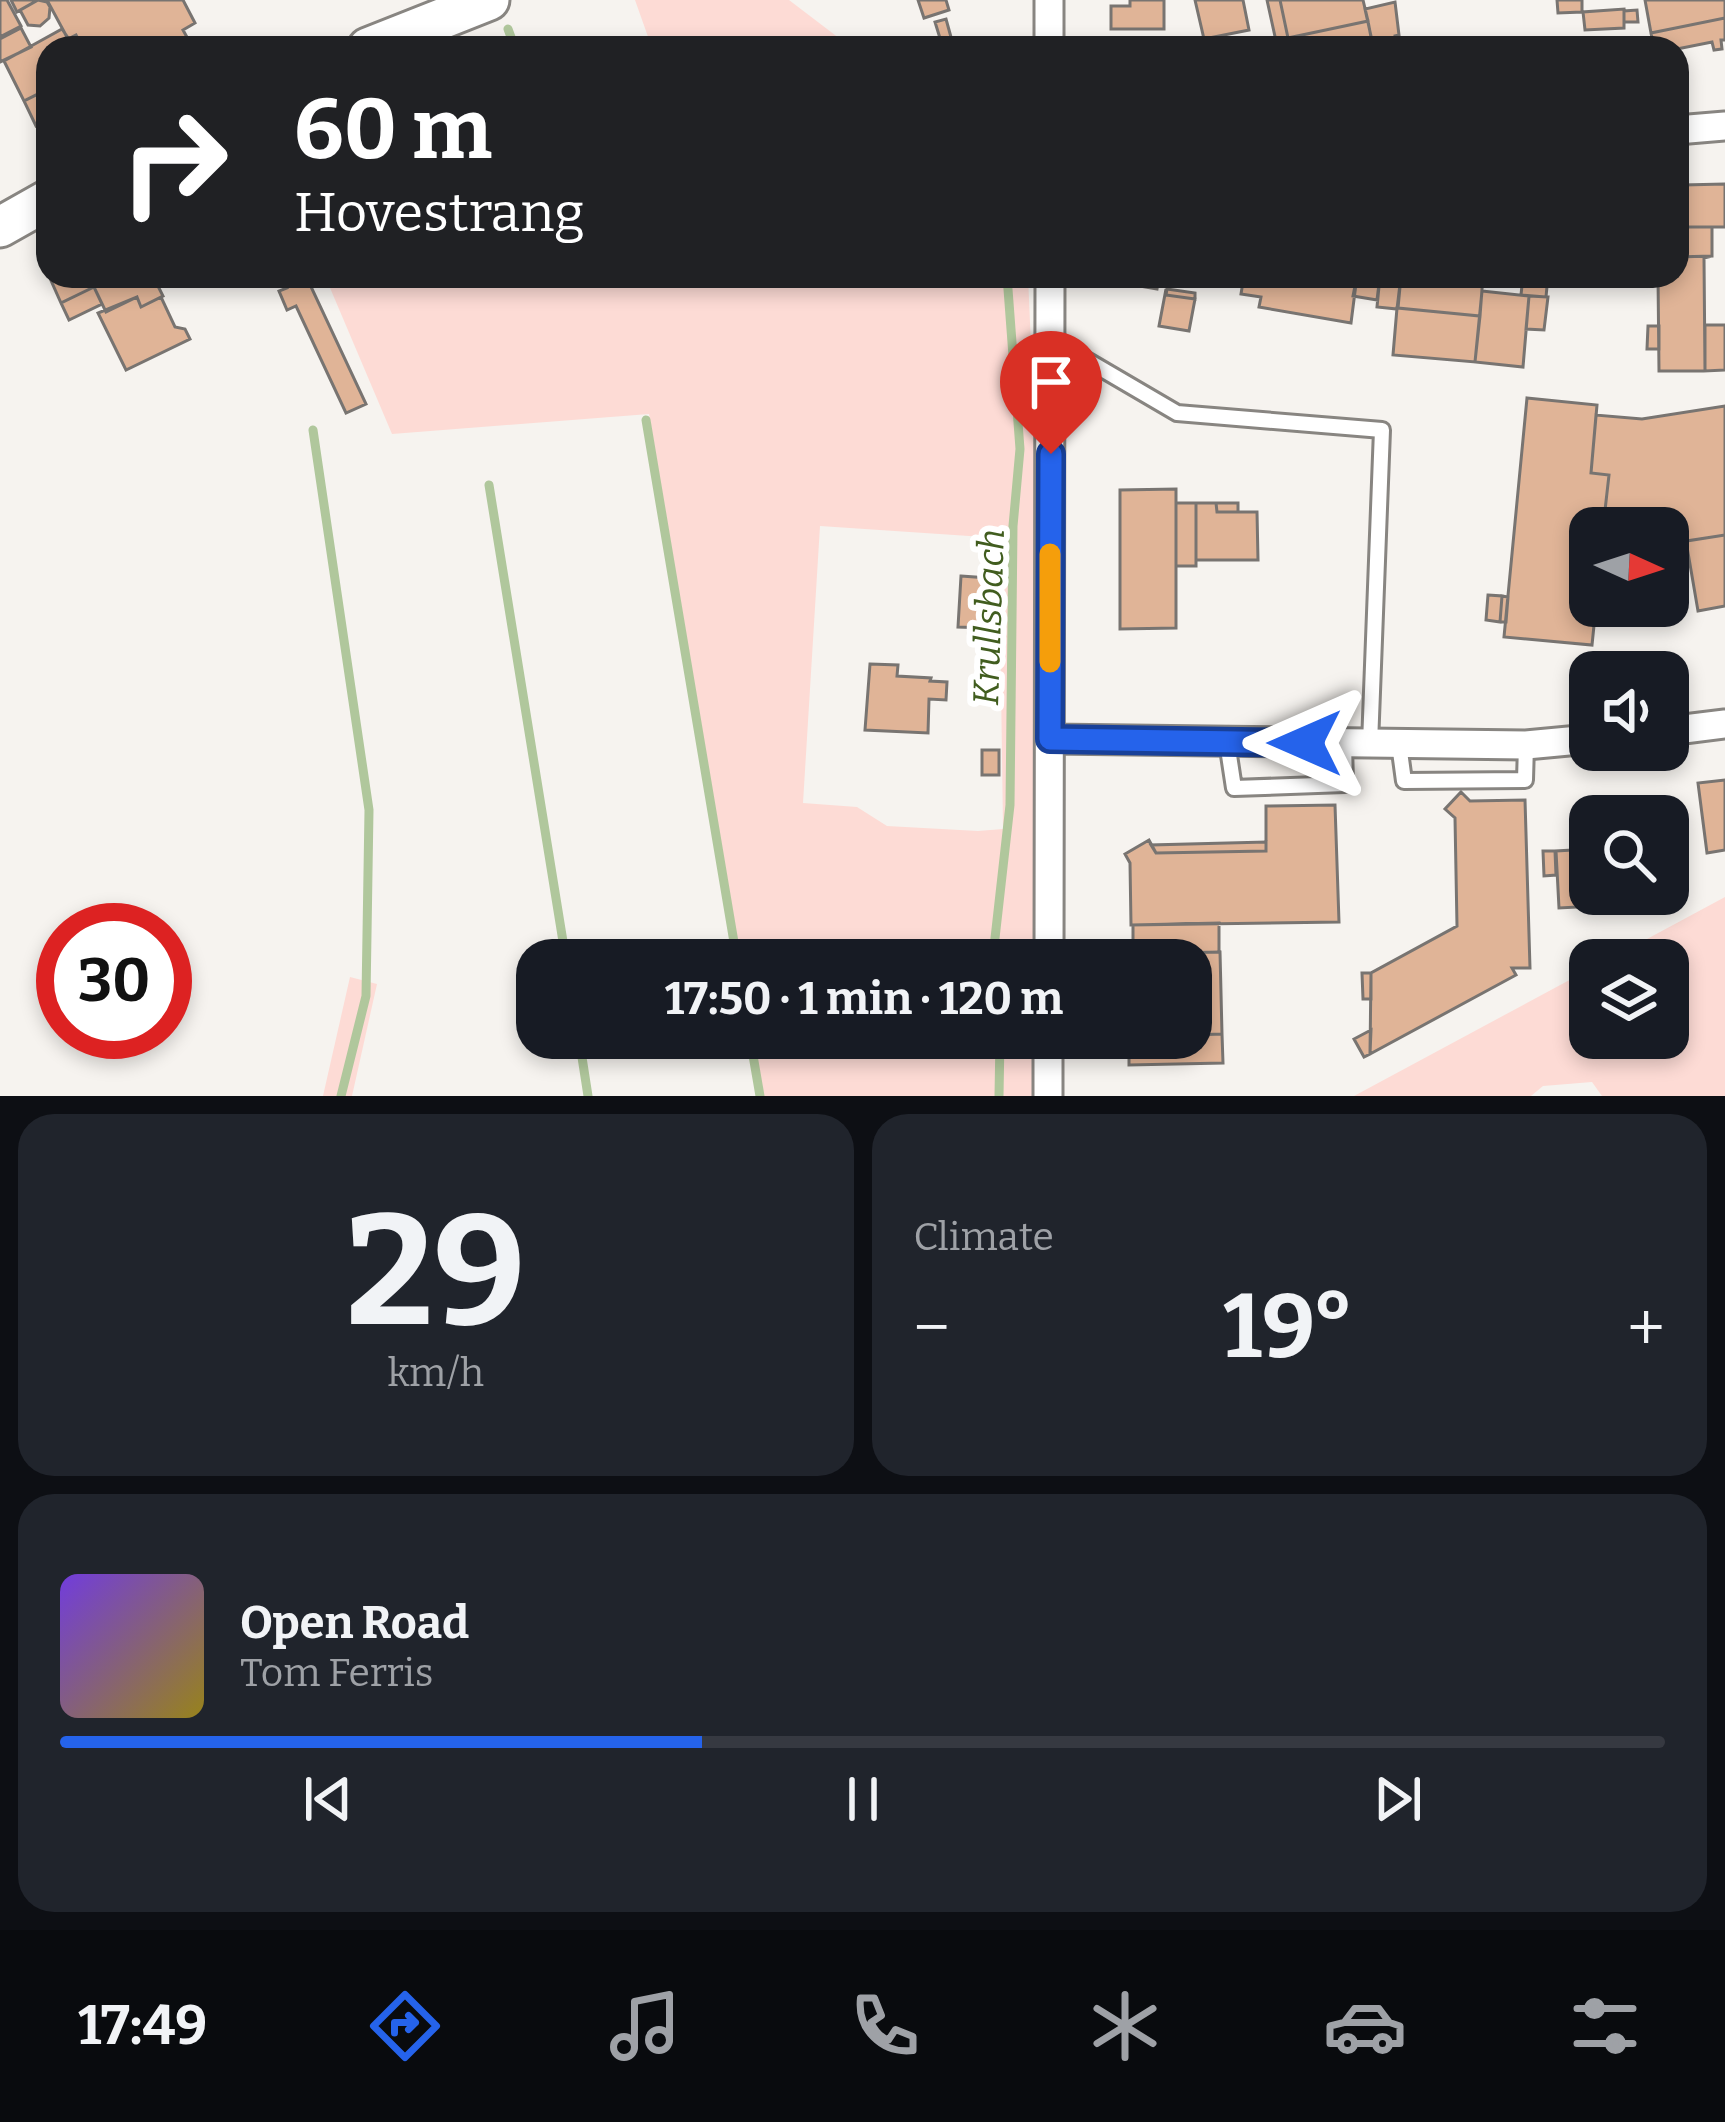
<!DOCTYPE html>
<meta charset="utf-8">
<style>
body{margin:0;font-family:Bitter,serif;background:#20242c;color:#f1f3f6;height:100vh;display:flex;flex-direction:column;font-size:45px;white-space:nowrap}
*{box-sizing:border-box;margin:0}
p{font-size:39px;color:#9ea1a6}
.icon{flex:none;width:66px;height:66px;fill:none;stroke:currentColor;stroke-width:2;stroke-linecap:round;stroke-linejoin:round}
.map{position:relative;height:1096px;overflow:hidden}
.drawer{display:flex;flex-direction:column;gap:18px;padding:18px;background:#0d0f14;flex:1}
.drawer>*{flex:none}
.top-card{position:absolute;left:36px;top:36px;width:1653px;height:252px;border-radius:36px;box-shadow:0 6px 18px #0003;background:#202124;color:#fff;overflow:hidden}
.needle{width:78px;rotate:93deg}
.controls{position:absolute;left:1569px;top:507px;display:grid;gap:24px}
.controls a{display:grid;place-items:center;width:120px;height:120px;border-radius:24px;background:#171b24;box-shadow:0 6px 18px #0003;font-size:60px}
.speed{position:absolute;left:36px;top:903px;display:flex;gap:24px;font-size:60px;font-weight:700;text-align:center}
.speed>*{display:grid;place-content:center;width:156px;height:156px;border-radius:50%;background:#171b24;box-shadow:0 6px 18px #0003;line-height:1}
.speed .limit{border:18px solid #d22;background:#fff;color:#111}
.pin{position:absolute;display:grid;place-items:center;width:102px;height:102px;color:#fff;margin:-123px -51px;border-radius:50% 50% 50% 0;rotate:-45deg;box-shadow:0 0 12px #0007}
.pin .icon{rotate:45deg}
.me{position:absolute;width:132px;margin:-66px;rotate:270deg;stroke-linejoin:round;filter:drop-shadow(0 0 9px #0008)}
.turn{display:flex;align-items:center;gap:42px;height:252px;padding:0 60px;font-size:54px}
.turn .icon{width:156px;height:156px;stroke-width:2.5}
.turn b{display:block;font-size:84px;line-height:102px}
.big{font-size:90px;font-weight:700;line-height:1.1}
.drawer .tile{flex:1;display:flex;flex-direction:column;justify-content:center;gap:18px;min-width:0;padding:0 42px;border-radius:36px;background:#20242c}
.drawer .dial{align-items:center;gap:0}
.dial b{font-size:156px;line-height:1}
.song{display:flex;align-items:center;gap:36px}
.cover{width:144px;height:144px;border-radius:18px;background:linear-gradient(135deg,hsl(260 70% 55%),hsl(50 70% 35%))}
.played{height:12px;border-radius:6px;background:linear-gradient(90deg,#2563eb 40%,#363941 40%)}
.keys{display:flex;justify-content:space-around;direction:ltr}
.heat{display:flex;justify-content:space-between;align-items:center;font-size:66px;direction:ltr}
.drawer .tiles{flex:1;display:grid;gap:18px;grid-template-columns:1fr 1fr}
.tile:last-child{grid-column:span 2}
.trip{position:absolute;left:516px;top:939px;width:696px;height:120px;border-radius:36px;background:#171b24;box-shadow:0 6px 18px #0003;font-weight:700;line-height:120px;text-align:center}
.menu{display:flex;height:192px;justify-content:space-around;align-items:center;background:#090b0e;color:#9ea1a6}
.menu .icon{width:84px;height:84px}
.menu .current{color:#2563eb}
.menu b{font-size:54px;color:#f1f3f6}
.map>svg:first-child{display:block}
</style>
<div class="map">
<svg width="1725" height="1096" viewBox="0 0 1725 1096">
<rect width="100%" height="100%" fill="#f6f3ef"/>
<path fill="#fddbd5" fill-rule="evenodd" d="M 635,0 L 789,0 L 852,48 L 652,48 Z
M 325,276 L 1028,276 C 1039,504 1036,732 1034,960 L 741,960 L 649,414 L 392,434 ZM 820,526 L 999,538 L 1003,829 L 978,831 L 887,826 L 857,807 L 803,803 Z
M 1725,897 L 1725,1096 L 1602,1096 L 1592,1082 L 1543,1086 L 1531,1096 L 1354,1096 L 1590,969 L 1590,1038 L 1668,1038 L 1668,960 L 1608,960 Z
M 350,977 L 377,984 L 352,1096 L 323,1096 Z
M 754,1038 L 1034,1038 L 1033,1096 L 763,1096 Z"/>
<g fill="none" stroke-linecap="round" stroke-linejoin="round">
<path stroke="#b0c79c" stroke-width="9" d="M 508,29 L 515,48
M 646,420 L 737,960
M 313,430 L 369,810 L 366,996 L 341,1096
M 489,485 L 566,960
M 995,960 L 994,947 L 1010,805 L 1013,526 L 1020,449 L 1007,276
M 579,1038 L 588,1096
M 750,1038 L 760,1096
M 999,1096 L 1000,1038"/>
</g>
<path fill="#e0b497" stroke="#787471" stroke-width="3" d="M 0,0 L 7,0 L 21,26 L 0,37 Z
M 11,0 L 38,0 L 17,12 Z
M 38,0 L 47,2 L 50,7 L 49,18 L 40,26 L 28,25 L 20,10 Z
M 47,0 L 183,0 L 195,23 L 183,30 L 193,48 L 83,48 L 76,35 L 68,39 Z
M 918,0 L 946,0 L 949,10 L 924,18 Z
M 1130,0 L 1164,0 L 1164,29 L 1111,29 L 1111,6 L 1130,6 Z
M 1195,0 L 1243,0 L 1249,30 L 1204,39 Z
M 1267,0 L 1280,0 L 1288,38 L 1276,41 Z
M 1280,0 L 1363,0 L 1368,21 L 1288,38 Z
M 1557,0 L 1582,0 L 1582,12 L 1558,13 Z
M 1645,0 L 1725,0 L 1725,18 L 1651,33 Z
M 1395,2 L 1399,35 L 1395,36 L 1396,48 L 1382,48 L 1382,43 L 1373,45 L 1365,9 Z
M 1624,9 L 1624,28 L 1585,30 L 1583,12 Z
M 1637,10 L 1638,22 L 1624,22 L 1624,11 Z
M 1725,18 L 1725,40 L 1721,40 L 1722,49 L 1714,50 L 1712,42 L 1677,49 L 1654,48 L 1651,33 Z
M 946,19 L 954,48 L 943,48 L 935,22 Z
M 1368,21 L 1373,48 L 1290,48 L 1288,38 Z
M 21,28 L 31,47 L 0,62 L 0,39 Z
M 62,29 L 75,48 L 48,48 L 48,89 L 24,101 L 4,61 Z
M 48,89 L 48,120 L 36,126 L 24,101 Z
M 1725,184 L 1725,227 L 1684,227 L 1683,185 Z
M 1677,227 L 1712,227 L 1712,256 L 1677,257 Z
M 1712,256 L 1704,258 L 1705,371 L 1659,371 L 1658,276 L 1677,276 L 1677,257 Z
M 49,276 L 153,276 L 163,296 L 141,307 L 137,297 L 106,312 L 94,287 L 61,303 Z
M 282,276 L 306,276 L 366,404 L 346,413 L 296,306 L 287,310 L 279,291 L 287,288 Z
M 1099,276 L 1159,276 L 1157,289 L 1099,279 Z
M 1244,276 L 1357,276 L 1351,323 L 1259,307 L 1261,297 L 1241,294 Z
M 1357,276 L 1380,276 L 1377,300 L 1353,296 Z
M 1380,276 L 1401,276 L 1397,309 L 1377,307 Z
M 1401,276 L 1483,276 L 1480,316 L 1398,308 Z
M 1523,276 L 1548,276 L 1546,297 L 1521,295 Z
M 94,287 L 102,304 L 69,320 L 61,303 Z
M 1166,289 L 1166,295 L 1195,299 L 1189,331 L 1159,326 Z
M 1167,289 L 1195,293 L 1195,299 L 1166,295 Z
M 1482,291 L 1529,296 L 1523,367 L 1475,362 Z
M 1529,296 L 1548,297 L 1544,330 L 1526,329 Z
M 137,297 L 141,307 L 161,297 L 175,327 L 185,329 L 190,339 L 126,370 L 98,313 Z
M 1397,308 L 1480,316 L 1475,362 L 1393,355 Z
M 1705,325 L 1725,325 L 1725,370 L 1705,371 Z
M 1648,326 L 1659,326 L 1659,349 L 1647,349 Z
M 1527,398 L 1597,405 L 1591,473 L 1609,475 L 1603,528 L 1590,528 L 1590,606 L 1596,606 L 1592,645 L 1504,637 Z
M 1725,406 L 1725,535 L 1668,544 L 1668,528 L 1603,528 L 1609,475 L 1591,473 L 1596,415 L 1642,419 Z
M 1176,489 L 1176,628 L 1120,629 L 1120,490 Z
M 1176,503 L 1196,503 L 1196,566 L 1176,566 Z
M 1196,503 L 1216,503 L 1217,512 L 1257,512 L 1258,560 L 1196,560 Z
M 1216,503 L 1238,503 L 1238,512 L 1217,512 Z
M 1725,535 L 1725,606 L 1698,611 L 1686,541 Z
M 961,576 L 988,578 L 986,628 L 958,627 Z
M 1488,595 L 1502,596 L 1500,622 L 1486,620 Z
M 1502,596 L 1508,597 L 1506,622 L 1500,622 Z
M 870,664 L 898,665 L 897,676 L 931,678 L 930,681 L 947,682 L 946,700 L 929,699 L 928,733 L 865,730 Z
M 982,750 L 999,750 L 999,775 L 982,775 Z
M 1725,780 L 1725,850 L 1707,853 L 1698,783 Z
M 1461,792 L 1470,801 L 1525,800 L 1530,968 L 1512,968 L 1516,975 L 1370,1054 L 1371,973 L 1457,926 L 1455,818 L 1445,809 Z
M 1335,805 L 1339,922 L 1131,925 L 1130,863 L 1125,854 L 1149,840 L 1156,853 L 1266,851 L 1266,806 Z
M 1266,842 L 1266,851 L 1156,853 L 1151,845 Z
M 1590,849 L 1590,894 L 1654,894 L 1654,903 L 1559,908 L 1556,851 Z
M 1543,851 L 1555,851 L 1556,875 L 1544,876 Z
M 1219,923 L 1219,952 L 1133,954 L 1133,925 Z
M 1220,952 L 1222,1034 L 1191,1035 L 1191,960 L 1127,960 L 1127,954 Z
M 1362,973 L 1371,973 L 1371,999 L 1363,999 Z
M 1371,1030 L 1370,1054 L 1364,1057 L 1354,1039 Z
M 1222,1034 L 1223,1063 L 1129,1065 L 1129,1038 L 1191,1038 L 1191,1035 Z"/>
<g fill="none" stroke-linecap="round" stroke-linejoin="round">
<g stroke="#888581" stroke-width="20">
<path id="service" d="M 1051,360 L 1083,358 L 1177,413 L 1382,430 L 1370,744
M 1227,742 L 1234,788 L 1345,784 L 1344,744
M 1399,744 L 1404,781 L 1525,780 L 1526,745"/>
</g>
<g stroke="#888581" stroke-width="33">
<path id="minor" d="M 1049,0 L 1049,48
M 1677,130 L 1725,126
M 1668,731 L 1725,724
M 1050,739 L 1526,745 L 1590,739
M 1049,960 L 1050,276
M 1048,1096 L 1048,1038"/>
</g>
<g stroke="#888581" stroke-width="45">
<path id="secondary" d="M 368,48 L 489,0
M 0,227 L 48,200"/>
</g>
<use href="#service" stroke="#fff" stroke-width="14"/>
<use href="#minor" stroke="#fff" stroke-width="27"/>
<use href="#secondary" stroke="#fff" stroke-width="39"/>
</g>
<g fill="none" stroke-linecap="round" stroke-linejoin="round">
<g stroke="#184099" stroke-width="30">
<path id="route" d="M 1051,454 L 1050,739 L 1305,743"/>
</g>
<use href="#route" stroke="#2563eb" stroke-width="21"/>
<path stroke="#f59e0b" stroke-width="21" d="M 1050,662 L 1050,554"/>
</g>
<g text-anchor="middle" stroke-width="12" stroke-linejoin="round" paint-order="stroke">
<g font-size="36" font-style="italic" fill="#415d1f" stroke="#fff">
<text transform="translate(988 617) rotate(-88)" y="13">Krullsbach</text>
</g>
</g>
</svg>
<div class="controls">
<a><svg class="needle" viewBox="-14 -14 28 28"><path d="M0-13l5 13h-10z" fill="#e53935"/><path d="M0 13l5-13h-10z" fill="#9ea1a6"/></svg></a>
<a><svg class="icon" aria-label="sound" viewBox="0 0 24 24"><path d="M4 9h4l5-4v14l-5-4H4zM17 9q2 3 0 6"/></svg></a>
<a><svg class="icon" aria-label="search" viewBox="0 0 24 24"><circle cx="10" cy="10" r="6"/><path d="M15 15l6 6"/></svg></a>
<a><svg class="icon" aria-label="layers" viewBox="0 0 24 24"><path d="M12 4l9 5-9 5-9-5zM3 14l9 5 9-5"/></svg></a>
</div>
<div class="speed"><div class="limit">30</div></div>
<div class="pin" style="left:1051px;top:454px;background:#d93025"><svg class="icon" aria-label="arrive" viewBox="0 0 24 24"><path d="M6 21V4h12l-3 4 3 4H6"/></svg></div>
<svg class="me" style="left:1305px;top:743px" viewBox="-20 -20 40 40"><path d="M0-17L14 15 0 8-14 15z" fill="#2563eb" stroke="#fff" stroke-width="4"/></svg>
<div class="trip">17:50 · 1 min · 120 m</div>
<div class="top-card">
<div class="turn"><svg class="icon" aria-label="right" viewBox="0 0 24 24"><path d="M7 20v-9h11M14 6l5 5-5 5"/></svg><div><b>60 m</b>Hovestrang</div></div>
</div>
</div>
<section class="drawer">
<div class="tiles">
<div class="tile dial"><b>29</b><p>km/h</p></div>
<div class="tile"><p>Climate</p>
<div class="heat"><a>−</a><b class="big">19°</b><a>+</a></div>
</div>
<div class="tile">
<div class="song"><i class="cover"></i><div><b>Open Road</b><p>Tom Ferris</p></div></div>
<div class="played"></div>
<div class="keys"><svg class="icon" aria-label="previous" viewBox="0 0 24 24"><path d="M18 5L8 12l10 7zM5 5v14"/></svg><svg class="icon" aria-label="pause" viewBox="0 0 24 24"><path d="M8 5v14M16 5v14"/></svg><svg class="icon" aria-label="next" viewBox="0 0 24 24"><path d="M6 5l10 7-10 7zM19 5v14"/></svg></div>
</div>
</div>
</section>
<nav class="menu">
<b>17:49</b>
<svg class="icon current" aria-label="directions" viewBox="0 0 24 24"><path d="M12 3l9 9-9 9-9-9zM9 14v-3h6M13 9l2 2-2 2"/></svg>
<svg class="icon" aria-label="music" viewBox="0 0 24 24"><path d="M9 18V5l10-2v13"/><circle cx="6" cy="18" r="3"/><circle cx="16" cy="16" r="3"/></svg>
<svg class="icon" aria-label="phone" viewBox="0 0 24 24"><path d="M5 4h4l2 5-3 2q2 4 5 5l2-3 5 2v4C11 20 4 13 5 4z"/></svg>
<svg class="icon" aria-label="climate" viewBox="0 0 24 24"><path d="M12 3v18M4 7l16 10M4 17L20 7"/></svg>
<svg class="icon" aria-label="car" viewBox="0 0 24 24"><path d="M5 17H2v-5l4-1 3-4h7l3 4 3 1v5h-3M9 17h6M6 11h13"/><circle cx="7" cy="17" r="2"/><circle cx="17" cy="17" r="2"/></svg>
<svg class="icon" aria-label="filters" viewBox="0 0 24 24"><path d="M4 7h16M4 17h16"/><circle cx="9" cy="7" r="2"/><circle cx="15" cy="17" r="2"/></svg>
</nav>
